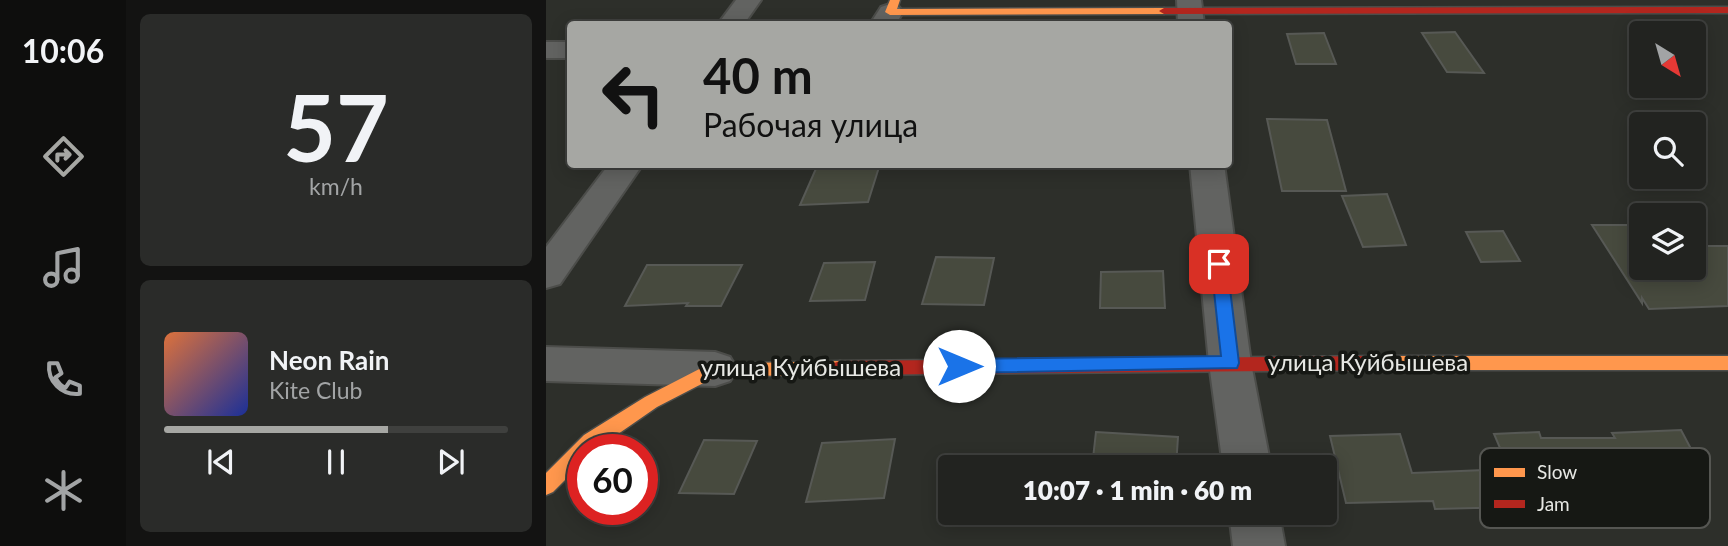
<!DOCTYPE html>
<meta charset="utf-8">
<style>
body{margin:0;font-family:Lato,sans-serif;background:#2a2b29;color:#f1f3f6;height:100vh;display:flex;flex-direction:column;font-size:26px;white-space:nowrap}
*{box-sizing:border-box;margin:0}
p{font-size:23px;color:#a2a4a5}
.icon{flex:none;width:38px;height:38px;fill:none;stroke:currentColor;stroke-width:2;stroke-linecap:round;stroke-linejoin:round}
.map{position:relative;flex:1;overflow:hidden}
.sheet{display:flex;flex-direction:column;gap:14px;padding:14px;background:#131312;width:420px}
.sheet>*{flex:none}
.top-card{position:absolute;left:21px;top:21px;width:665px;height:147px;border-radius:7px;box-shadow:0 4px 18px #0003,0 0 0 2px #3f403e;background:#a6a7a3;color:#111;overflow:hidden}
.needle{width:46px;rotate:143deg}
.buttons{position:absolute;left:1083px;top:21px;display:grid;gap:14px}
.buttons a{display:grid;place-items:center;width:77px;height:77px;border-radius:7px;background:#222320;box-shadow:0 4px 18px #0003,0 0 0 2px #3f403e;font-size:35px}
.speed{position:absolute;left:21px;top:434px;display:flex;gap:14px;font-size:35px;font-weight:700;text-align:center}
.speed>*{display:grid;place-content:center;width:91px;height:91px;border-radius:50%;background:#222320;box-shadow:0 4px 18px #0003,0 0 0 2px #3f403e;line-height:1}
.speed .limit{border:10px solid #d22;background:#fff;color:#111}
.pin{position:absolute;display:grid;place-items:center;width:60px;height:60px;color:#fff;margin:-30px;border-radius:14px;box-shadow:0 4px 10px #0006}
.me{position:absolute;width:77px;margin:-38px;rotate:90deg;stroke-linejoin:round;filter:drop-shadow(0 0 5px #0008)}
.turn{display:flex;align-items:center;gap:24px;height:147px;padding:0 21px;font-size:32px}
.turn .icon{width:91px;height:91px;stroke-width:2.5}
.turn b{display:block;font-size:49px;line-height:60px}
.sheet .tile{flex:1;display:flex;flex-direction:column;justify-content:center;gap:10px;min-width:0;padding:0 24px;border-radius:10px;background:#2a2b29}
.sheet .dial{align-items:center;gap:0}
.dial b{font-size:91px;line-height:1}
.song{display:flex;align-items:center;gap:21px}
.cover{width:84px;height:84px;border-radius:10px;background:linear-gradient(135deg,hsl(20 70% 55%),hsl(230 70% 35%))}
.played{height:7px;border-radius:4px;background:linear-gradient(90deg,#a6a7a3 65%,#3f403e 65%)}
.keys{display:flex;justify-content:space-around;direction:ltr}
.trip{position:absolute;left:392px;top:455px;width:399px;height:70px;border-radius:7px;background:#222320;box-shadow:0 4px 18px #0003,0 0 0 2px #3f403e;font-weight:800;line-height:70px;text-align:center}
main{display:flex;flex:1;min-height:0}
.tab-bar{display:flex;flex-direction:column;width:126px;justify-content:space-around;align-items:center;background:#0e0e0d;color:#a2a4a5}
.tab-bar .icon{width:49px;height:49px}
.tab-bar .on{color:#a6a7a3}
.tab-bar b{font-size:32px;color:#f1f3f6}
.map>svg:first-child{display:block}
</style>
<main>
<nav class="tab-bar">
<b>10:06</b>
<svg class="icon on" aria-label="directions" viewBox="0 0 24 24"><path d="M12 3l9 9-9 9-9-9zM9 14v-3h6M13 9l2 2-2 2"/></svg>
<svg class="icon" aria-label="music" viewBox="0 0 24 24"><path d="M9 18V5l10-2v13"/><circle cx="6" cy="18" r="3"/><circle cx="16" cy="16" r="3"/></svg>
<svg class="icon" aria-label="phone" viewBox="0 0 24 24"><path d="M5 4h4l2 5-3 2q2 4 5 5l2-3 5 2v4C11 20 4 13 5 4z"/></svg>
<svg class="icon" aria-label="climate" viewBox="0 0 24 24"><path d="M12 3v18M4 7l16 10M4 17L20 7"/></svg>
</nav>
<section class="sheet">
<div class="tile dial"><b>57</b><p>km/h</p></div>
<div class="tile">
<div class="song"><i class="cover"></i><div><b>Neon Rain</b><p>Kite Club</p></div></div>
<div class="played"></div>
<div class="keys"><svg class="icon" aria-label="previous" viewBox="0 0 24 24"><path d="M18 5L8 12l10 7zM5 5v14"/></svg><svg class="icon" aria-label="pause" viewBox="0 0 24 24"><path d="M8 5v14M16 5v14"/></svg><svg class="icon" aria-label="next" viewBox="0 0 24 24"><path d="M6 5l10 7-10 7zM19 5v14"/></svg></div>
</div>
</section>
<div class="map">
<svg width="1182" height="546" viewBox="0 0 1182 546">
<rect width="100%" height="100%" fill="#2d2f2a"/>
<path fill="#474a3e" stroke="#575955" stroke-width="2" d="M 909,32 L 938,73 L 901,72 L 876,33 Z
M 778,33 L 790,64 L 750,64 L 741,34 Z
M 721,119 L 781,120 L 800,191 L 736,191 Z
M 272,164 L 334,164 L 322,202 L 254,205 Z
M 841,194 L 860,245 L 817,247 L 796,196 Z
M 1046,225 L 1096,225 L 1096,268 L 1148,268 L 1148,246 L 1182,246 L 1182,306 L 1103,309 L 1096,298 L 1096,303 Z
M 957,231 L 974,261 L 935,262 L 920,232 Z
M 390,257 L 448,258 L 438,305 L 376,304 Z
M 329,262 L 319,300 L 264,301 L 278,263 Z
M 101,265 L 196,265 L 175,306 L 140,306 L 142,303 L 79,306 Z
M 617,271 L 619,308 L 554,308 L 555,272 Z
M 1135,430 L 1161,479 L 1142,483 L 1158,509 L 1113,512 L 1094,481 L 1015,481 L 1023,498 L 968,500 L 971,507 L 889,509 L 887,501 L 800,503 L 784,436 L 854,434 L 866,473 L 963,469 L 948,434 L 993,432 L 995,438 L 1069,438 L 1066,433 Z
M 550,432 L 632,437 L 630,467 L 546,467 Z
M 349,439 L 338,498 L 260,502 L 276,443 Z
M 158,440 L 211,441 L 188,494 L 133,493 Z"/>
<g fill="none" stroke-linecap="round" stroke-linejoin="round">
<g stroke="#4c4d4a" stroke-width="4">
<path id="street" d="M 190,0 L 215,0 L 198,24 L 172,24 Z
M 631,0 L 655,0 L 658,24 L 632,24 Z
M 344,4 L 353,7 L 357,12 L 350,24 L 324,24 L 335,7 Z
M 0,42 L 24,42 L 24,58 L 0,58 Z
M 63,164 L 97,164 L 14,284 L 0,288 L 0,247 Z
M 644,164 L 678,164 L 705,363 L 725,467 L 677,467 L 663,363 Z
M 0,347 L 169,352 L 184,357 L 191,369 L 184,381 L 169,386 L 0,381 Z
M 683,513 L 733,513 L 739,546 L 687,546 Z"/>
</g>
<g stroke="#4c4d4a" stroke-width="3">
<path id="slow" d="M 344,0 L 354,0 L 351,9 L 618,8 L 623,11 L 618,14 L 344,15 L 339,12 Z
M 835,356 L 1182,356 L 1182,370 L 835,370 L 829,368 L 826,363 L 829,358 Z
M 294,361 L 300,363 L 303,368 L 300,373 L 294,375 L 171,376 L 111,407 L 49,450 L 37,450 L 37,462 L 7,492 L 0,495 L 0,473 L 38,435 L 99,397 L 163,364 Z"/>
</g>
<g stroke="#4c4d4a" stroke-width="3">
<path id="jam" d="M 1182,7 L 1182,13 L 618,14 L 613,11 L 618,8 Z
M 835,356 L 841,358 L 844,363 L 841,368 L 835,370 L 294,375 L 288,373 L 285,368 L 288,363 L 294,361 Z"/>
</g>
<use href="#street" fill="#626361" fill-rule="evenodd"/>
<use href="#slow" fill="#ff974d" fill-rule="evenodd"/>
<use href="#jam" fill="#b3261e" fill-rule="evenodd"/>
</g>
<path fill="#1a73e8" stroke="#114b97" stroke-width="2" d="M 673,258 L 681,264 L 693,363 L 691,368 L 413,373 L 404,366 L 413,359 L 675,356 L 665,264 Z"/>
<g text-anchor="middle" stroke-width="7" stroke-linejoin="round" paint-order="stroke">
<g font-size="24" fill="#e7e8e4" stroke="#161814">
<text x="822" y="371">улица Куйбышева</text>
<text x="255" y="376">улица Куйбышева</text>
</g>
</g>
<rect x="934" y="448" width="230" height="80" rx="10" fill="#161814" stroke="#555652" stroke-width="2"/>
<rect x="948" y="468" width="31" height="9" fill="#ff974d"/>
<rect x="948" y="500" width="31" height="8" fill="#b3261e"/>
<g font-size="19" fill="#e7e8e4">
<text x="991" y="479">Slow</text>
<text x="991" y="511">Jam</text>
</g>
</svg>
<div class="buttons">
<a><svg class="needle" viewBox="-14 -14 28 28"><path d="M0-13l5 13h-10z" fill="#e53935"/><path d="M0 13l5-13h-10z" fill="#a2a4a5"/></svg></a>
<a><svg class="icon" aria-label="search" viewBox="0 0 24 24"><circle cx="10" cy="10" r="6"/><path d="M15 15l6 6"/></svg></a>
<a><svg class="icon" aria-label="layers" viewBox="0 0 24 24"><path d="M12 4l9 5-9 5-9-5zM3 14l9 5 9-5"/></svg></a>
</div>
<div class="speed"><div class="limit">60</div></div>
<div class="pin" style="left:673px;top:264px;background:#d93025"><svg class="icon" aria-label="arrive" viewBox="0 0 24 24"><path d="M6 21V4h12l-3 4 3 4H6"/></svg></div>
<svg class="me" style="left:413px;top:366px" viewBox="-20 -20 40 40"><circle r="19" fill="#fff"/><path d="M0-13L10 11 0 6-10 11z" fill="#1a73e8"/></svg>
<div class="trip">10:07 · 1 min · 60 m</div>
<div class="top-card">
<div class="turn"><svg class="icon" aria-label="left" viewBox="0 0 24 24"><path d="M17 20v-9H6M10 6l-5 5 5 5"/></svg><div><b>40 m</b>Рабочая улица</div></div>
</div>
</div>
</main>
